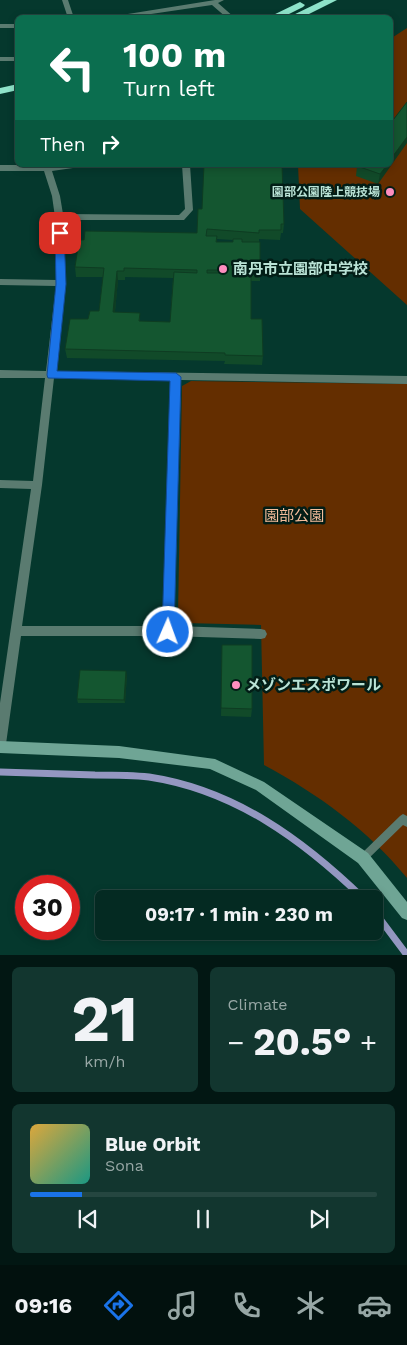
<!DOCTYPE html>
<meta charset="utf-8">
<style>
body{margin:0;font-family:"Work Sans","Noto Sans JP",sans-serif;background:#12362f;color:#f1f3f6;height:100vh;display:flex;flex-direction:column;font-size:19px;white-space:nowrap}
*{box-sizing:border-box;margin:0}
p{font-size:16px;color:#97a7a5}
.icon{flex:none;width:28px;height:28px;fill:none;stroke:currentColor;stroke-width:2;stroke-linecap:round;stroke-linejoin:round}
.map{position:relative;height:955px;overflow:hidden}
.drawer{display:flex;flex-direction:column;gap:12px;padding:12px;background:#021713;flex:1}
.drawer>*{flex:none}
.top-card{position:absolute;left:15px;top:15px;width:378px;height:152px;border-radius:8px;box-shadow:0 2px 8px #0003,0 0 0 1px #254640;background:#0b6e4f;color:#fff;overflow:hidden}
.speed{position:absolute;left:15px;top:875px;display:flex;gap:10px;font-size:25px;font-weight:700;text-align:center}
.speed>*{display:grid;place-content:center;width:65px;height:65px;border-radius:50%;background:#042a22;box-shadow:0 2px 8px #0003,0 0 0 1px #254640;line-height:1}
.speed .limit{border:8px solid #d22;background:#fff;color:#111}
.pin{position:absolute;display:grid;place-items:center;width:42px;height:42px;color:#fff;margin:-21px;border-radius:10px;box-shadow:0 2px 8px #0006}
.me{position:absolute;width:55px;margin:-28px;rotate:2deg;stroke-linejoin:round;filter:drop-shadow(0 0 4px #0008)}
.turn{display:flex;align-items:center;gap:18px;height:105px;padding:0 25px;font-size:22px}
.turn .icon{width:65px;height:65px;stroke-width:2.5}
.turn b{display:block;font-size:35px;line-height:42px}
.then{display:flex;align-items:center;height:48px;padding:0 25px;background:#0003;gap:10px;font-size:19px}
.big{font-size:38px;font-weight:700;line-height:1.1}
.drawer .widget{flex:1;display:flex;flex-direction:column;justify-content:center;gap:8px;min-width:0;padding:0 18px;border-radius:8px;background:#12362f}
.drawer .dial{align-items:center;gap:0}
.dial b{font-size:65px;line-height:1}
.song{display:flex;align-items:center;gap:15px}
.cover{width:60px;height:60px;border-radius:8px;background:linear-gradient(135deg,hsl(40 70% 55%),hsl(170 70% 35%))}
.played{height:5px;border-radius:2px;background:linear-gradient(90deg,#1a73e8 15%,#254640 15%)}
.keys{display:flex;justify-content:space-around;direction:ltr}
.heat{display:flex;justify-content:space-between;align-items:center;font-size:28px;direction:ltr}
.drawer .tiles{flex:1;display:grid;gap:12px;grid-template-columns:1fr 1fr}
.widget:last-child{grid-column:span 2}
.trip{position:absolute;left:95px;top:890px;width:288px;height:50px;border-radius:8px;background:#042a22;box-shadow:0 2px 8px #0003,0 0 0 1px #254640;font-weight:700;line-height:50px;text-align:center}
.menu{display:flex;height:80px;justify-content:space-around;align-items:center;background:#02110e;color:#97a7a5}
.menu .icon{width:35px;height:35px}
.menu .active{color:#1a73e8}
.menu b{font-size:22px;color:#f1f3f6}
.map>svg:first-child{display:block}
</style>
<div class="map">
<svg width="407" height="955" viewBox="0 0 407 955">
<rect width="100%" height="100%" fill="#05382d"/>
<path fill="#642e00" d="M 407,28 L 407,305 L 300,209 L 298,165 L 390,165 L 390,39 Z
M 191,381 L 407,384 L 407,878 C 368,830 318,794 264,765 L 261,625 L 184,623 L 178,616 L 182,386 Z"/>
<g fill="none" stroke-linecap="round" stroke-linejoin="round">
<path stroke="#9497c1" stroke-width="7" d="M 0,772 C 32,773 64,774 95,775 C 113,775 131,775 149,777 C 235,790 303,840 364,899
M 374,911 L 407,955"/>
<path fill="#5a7b70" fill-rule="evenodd" d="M 403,814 L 407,816 L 407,827 L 403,825 L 366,861 L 363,863 L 360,861 L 358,858 L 360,855 L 400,816 Z"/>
<path fill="#5a7b70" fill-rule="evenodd" d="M 62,0 L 68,0 L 74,18 L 68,18 Z
M 215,0 L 224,0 L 218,3 L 235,18 L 227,18 L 212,5 L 124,18 L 103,18 Z
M 0,24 L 18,24 L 18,28 L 0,28 Z
M 0,57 L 18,57 L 18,61 L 0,61 Z
M 0,165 L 84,165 L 80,167 L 52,171 L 60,196 L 63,214 L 179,215 L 185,209 L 182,165 L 190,165 L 193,210 L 184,220 L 63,220 L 65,283 L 55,371 L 407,376 L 407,384 L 181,380 L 174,626 L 261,629 L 265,630 L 267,634 L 265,638 L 261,639 L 168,636 L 21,636 L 6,744 L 4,748 L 0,750 L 0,703 L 31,489 L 0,488 L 0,480 L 33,481 L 45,378 L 0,378 L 0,370 L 46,371 L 56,286 L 0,285 L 0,279 L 57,280 L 55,217 L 52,196 L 44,171 L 0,171 ZM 54,378 L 171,380 L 163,626 L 22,626 L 42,485 Z"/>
<path fill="#6fa595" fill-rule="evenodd" d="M 0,741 L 119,746 L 215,759 L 264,782 L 368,853 L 407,902 L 407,920 L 402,918 L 358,863 L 256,790 L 210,769 L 119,758 L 0,753 Z"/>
<path fill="#8ee4ca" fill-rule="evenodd" d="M 324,0 L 337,0 L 301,18 L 287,18 Z
M 300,2 L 305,5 L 303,7 L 281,18 L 267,18 Z
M 18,84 L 18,90 L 0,94 L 0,88 Z"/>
</g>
<path fill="#114a29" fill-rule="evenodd" d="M 407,102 L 378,184 L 356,176 L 357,166 Z
M 198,209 L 284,224 L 283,233 L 281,233 L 280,240 L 259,239 L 260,272 L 260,281 L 251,281 L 251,319 L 263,356 L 262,365 L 224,364 L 225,361 L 67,358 L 65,349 L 88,319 L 99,311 L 103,277 L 76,277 L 75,267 L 197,233 ZM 217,239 L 233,240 L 233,242 L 217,242 ZM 125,277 L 173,278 L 170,322 L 140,321 L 140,313 L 115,312 L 118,280 L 125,280 Z
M 222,653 L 252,709 L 251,717 L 221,716 Z
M 127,675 L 125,703 L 78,703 L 77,699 Z"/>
<path fill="#0e3c22" d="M 407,137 L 407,143 L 378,184 L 380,174 L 387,165 L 390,165 L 390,160 Z
M 117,271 L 118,280 L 114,321 L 113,312 Z
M 126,671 L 127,675 L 125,703 L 124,700 Z"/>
<path fill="#145630" stroke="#0e3c22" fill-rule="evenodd" d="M 407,102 L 407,137 L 390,160 L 390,124 Z
M 204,165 L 282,165 L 284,224 L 281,224 L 281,230 L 259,230 L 259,233 L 207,229 L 206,236 L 217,236 L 216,242 L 233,242 L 233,239 L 242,239 L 242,242 L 260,242 L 260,272 L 234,271 L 233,274 L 251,274 L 251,319 L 262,319 L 263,356 L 225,355 L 225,353 L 65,349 L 70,319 L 88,319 L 90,311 L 99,311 L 104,268 L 75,267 L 79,240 L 84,240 L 85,231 L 197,233 L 198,209 L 202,209 ZM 124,268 L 197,270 L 197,273 L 174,272 L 170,322 L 139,321 L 140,313 L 113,312 L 117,271 L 124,271 ZM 207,270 L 222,270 L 222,273 L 207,273 Z
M 358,165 L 387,165 L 380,174 L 357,166 Z
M 222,645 L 252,645 L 252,709 L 221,708 Z
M 80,670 L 126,671 L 124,700 L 77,699 Z"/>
<path fill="#1a73e8" stroke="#114b97" d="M 60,230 L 64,233 L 66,284 L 57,371 L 176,373 L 181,377 L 174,632 L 172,636 L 168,637 L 164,636 L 162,632 L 170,381 L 48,378 L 47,375 L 56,284 L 55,233 Z"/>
<g fill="#fd8ebf" stroke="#021d16" stroke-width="2">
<circle cx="390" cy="192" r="5"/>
<circle cx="223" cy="269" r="5"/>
<circle cx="236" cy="685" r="5"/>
</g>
<g text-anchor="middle" stroke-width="5" stroke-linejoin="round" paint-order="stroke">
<g font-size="12" font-weight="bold" fill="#bae3d6" stroke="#021d16" text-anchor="end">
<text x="380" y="196">園部公園陸上競技場</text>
</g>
<g font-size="15" font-weight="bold" fill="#bae3d6" stroke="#021d16" text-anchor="start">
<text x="233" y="274">南丹市立園部中学校</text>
<text x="246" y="690">メゾンエスポワール</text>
</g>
<g font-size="15" fill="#f4bd9b" stroke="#021d16">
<text x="294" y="521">園部公園</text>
</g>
</g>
</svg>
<div class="speed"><div class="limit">30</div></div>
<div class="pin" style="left:60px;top:233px;background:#d93025"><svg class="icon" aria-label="arrive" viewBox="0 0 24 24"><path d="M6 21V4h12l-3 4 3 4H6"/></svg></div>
<svg class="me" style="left:168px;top:632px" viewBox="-20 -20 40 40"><circle r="17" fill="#1a73e8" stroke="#fff" stroke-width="3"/><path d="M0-11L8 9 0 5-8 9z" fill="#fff"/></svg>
<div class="trip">09:17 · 1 min · 230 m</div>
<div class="top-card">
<div class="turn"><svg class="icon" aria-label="left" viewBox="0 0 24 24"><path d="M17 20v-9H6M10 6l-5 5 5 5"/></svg><div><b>100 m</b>Turn left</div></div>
<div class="then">Then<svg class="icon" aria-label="right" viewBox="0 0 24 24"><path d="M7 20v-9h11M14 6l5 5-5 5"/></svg></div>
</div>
</div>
<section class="drawer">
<div class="tiles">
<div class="widget dial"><b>21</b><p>km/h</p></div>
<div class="widget"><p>Climate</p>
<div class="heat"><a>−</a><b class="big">20.5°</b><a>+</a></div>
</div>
<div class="widget">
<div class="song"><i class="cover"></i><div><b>Blue Orbit</b><p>Sona</p></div></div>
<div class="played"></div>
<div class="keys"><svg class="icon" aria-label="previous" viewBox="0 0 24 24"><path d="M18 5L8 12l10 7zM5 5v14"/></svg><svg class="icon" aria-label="pause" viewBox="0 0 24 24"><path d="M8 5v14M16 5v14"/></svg><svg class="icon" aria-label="next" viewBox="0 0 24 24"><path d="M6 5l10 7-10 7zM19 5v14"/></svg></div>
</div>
</div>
</section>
<nav class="menu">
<b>09:16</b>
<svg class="icon active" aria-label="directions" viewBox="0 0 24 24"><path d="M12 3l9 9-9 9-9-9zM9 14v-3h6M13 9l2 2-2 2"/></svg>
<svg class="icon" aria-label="music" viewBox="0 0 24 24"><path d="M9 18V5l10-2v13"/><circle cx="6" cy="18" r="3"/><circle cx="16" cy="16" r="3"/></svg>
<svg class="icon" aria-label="phone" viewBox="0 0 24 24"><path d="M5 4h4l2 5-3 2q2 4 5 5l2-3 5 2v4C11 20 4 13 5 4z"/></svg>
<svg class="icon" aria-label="climate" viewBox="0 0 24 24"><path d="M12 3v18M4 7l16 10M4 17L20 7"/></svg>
<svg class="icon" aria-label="car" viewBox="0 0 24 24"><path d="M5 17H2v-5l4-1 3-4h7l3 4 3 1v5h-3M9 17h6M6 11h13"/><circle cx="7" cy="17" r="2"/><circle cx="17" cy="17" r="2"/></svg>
</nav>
